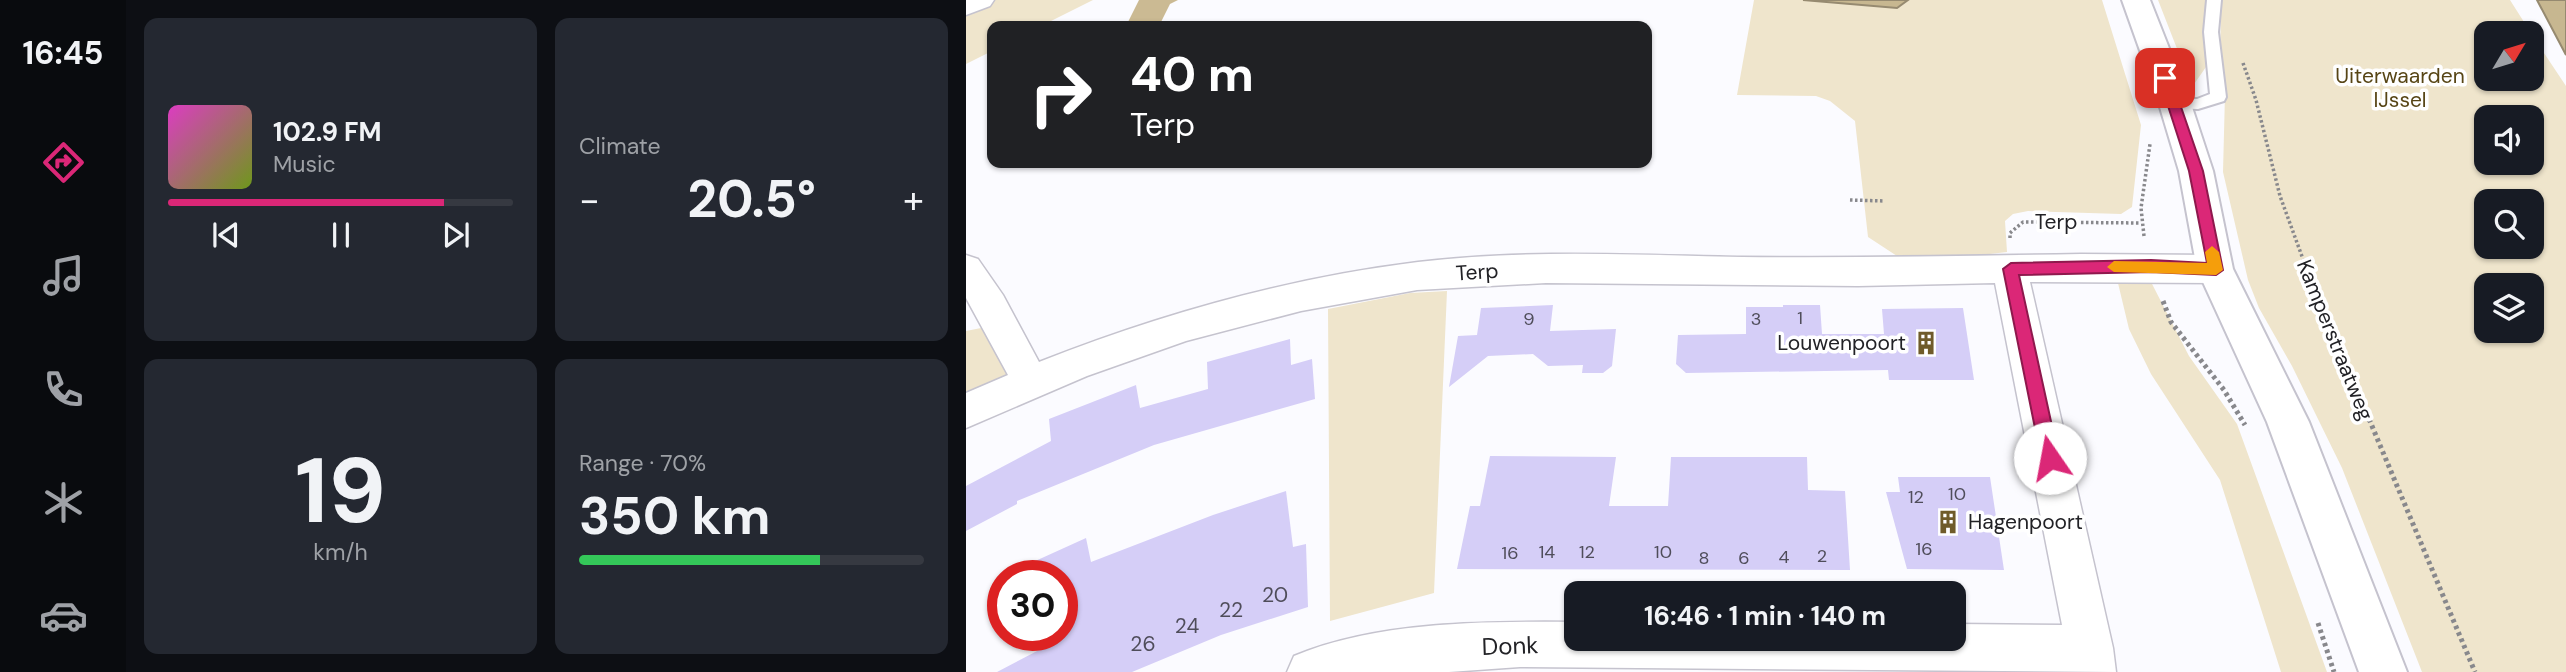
<!DOCTYPE html>
<meta charset="utf-8">
<style>
body{margin:0;font-family:"DM Sans",sans-serif;background:#242831;color:#f1f3f6;height:100vh;display:flex;flex-direction:column;font-size:26px;white-space:nowrap}
*{box-sizing:border-box;margin:0}
p{font-size:23px;color:#9ea1a6}
.icon{flex:none;width:38px;height:38px;fill:none;stroke:currentColor;stroke-width:2;stroke-linecap:round;stroke-linejoin:round}
.map{position:relative;flex:1;overflow:hidden}
.details{display:flex;flex-direction:column;gap:18px;padding:18px;background:#0d0f14;width:840px}
.details>*{flex:none}
.top-card{position:absolute;left:21px;top:21px;width:665px;height:147px;border-radius:14px;box-shadow:0 2px 5px #0004;background:#202124;color:#fff;overflow:hidden}
.needle{width:46px;rotate:52deg}
.fabs{position:absolute;left:1508px;top:21px;display:grid;gap:14px}
.fabs a{display:grid;place-items:center;width:70px;height:70px;border-radius:14px;background:#171b24;box-shadow:0 2px 5px #0004;font-size:35px}
.speed{position:absolute;left:21px;top:560px;display:flex;gap:14px;font-size:35px;font-weight:700;text-align:center}
.speed>*{display:grid;place-content:center;width:91px;height:91px;border-radius:50%;background:#171b24;box-shadow:0 2px 5px #0004;line-height:1}
.speed .limit{border:10px solid #d22;background:#fff;color:#111}
.pin{position:absolute;display:grid;place-items:center;width:60px;height:60px;color:#fff;margin:-30px;border-radius:14px;box-shadow:0 4px 10px #0006}
.me{position:absolute;width:77px;margin:-38px;rotate:348deg;stroke-linejoin:round;filter:drop-shadow(0 0 5px #0008)}
.turn{display:flex;align-items:center;gap:24px;height:147px;padding:0 28px;font-size:32px}
.turn .icon{width:91px;height:91px;stroke-width:2.5}
.turn b{display:block;font-size:49px;line-height:60px}
.big{font-size:52px;font-weight:700;line-height:1.1}
.details .widget{flex:1;display:flex;flex-direction:column;justify-content:center;gap:10px;min-width:0;padding:0 24px;border-radius:14px;background:#242831}
.details .dial{align-items:center;gap:0}
.dial b{font-size:91px;line-height:1}
.song{display:flex;align-items:center;gap:21px}
.cover{width:84px;height:84px;border-radius:10px;background:linear-gradient(135deg,hsl(310 70% 55%),hsl(80 70% 35%))}
.played{height:7px;border-radius:4px;background:linear-gradient(90deg,#db2777 80%,#363941 80%)}
.keys{display:flex;justify-content:space-around;direction:ltr}
.heat{display:flex;justify-content:space-between;align-items:center;font-size:38px;direction:ltr}
.charge{height:10px;border-radius:5px;background:linear-gradient(90deg,#34c759 70%,#363941 0)}
.details .tiles{flex:1;display:grid;gap:18px;grid-template-columns:repeat(2,1fr)}
.trip{position:absolute;left:598px;top:581px;width:402px;height:70px;border-radius:14px;background:#171b24;box-shadow:0 2px 5px #0004;font-weight:700;line-height:70px;text-align:center}
main{display:flex;flex:1;min-height:0}
.dock{display:flex;flex-direction:column;width:126px;justify-content:space-around;align-items:center;background:#090b0e;color:#9ea1a6}
.dock .icon{width:49px;height:49px}
.dock .current{color:#db2777}
.dock b{font-size:32px;color:#f1f3f6}
.map>svg:first-child{display:block}
</style>
<main>
<nav class="dock">
<b>16:45</b>
<svg class="icon current" aria-label="directions" viewBox="0 0 24 24"><path d="M12 3l9 9-9 9-9-9zM9 14v-3h6M13 9l2 2-2 2"/></svg>
<svg class="icon" aria-label="music" viewBox="0 0 24 24"><path d="M9 18V5l10-2v13"/><circle cx="6" cy="18" r="3"/><circle cx="16" cy="16" r="3"/></svg>
<svg class="icon" aria-label="phone" viewBox="0 0 24 24"><path d="M5 4h4l2 5-3 2q2 4 5 5l2-3 5 2v4C11 20 4 13 5 4z"/></svg>
<svg class="icon" aria-label="climate" viewBox="0 0 24 24"><path d="M12 3v18M4 7l16 10M4 17L20 7"/></svg>
<svg class="icon" aria-label="car" viewBox="0 0 24 24"><path d="M5 17H2v-5l4-1 3-4h7l3 4 3 1v5h-3M9 17h6M6 11h13"/><circle cx="7" cy="17" r="2"/><circle cx="17" cy="17" r="2"/></svg>
</nav>
<section class="details">
<div class="tiles">
<div class="widget">
<div class="song"><i class="cover"></i><div><b>102.9 FM</b><p>Music</p></div></div>
<div class="played"></div>
<div class="keys"><svg class="icon" aria-label="previous" viewBox="0 0 24 24"><path d="M18 5L8 12l10 7zM5 5v14"/></svg><svg class="icon" aria-label="pause" viewBox="0 0 24 24"><path d="M8 5v14M16 5v14"/></svg><svg class="icon" aria-label="next" viewBox="0 0 24 24"><path d="M6 5l10 7-10 7zM19 5v14"/></svg></div>
</div>
<div class="widget"><p>Climate</p>
<div class="heat"><a>−</a><b class="big">20.5°</b><a>+</a></div>
</div>
<div class="widget dial"><b>19</b><p>km/h</p></div>
<div class="widget"><p>Range · 70%</p><b class="big">350 km</b><div class="charge"></div></div>
</div>
</section>
<div class="map">
<svg width="1600" height="672" viewBox="0 0 1600 672">
<rect width="100%" height="100%" fill="#fbfbff"/>
<path fill="#efe5cc" fill-rule="evenodd" d="M 25,0 L 127,0 L 75,26 L 26,26 L 26,51 L 0,64 L 0,12 Z
M 788,0 L 837,0 L 931,8 L 942,0 L 1136,0 L 1175,125 L 1166,207 L 1155,214 L 1062,211 L 1047,214 L 1039,221 L 1041,252 L 998,257 L 931,256 L 902,237 L 889,121 L 864,101 L 850,96 L 771,95 Z
M 1192,0 L 1240,0 L 1238,25 L 1240,67 L 1226,87 Z
M 1255,0 L 1544,0 L 1565,33 L 1521,33 L 1521,79 L 1566,79 L 1566,35 L 1600,86 L 1600,672 L 1456,672 L 1376,468 L 1326,366 L 1293,308 L 1282,280 L 1257,172 L 1259,94 L 1254,66 ZM 1521,117 L 1566,117 L 1566,163 L 1521,163 ZM 1521,201 L 1566,201 L 1566,247 L 1521,247 ZM 1521,285 L 1566,285 L 1566,331 L 1521,331 Z
M 1151,279 L 1184,280 L 1223,356 L 1271,424 L 1361,672 L 1315,672 L 1254,480 L 1185,374 L 1163,329 Z
M 481,291 L 468,593 L 364,621 L 362,309 L 444,293 Z
M 15,328 L 27,329 L 45,369 L 36,381 L 0,402 L 0,331 Z"/>
<path fill="#cbba93" d="M 173,0 L 212,0 L 204,4 L 193,26 L 160,26 Z"/>
<path fill="#c7b790" stroke="#968a70" stroke-width="2" d="M 837,0 L 942,0 L 931,8 Z
M 1571,0 L 1600,0 L 1600,55 Z"/>
<path fill="#d5cef7" d="M 587,305 L 584,331 L 650,329 L 646,366 L 637,373 L 616,373 L 617,365 L 582,366 L 567,354 L 522,356 L 483,387 L 492,336 L 511,335 L 515,308 Z
M 817,305 L 854,305 L 856,334 L 918,334 L 916,309 L 997,308 L 1008,380 L 923,380 L 922,370 L 720,373 L 710,364 L 712,335 L 780,334 L 780,307 L 817,307 Z
M 324,339 L 325,365 L 346,359 L 349,399 L 188,445 L 51,501 L 51,504 L 0,531 L 0,486 L 85,441 L 83,419 L 170,385 L 174,408 L 242,389 L 241,362 Z
M 524,456 L 650,457 L 643,506 L 702,506 L 705,457 L 841,457 L 842,490 L 879,491 L 884,570 L 491,569 L 504,506 L 514,506 Z
M 932,477 L 1024,477 L 1038,570 L 941,569 L 920,492 L 934,492 Z
M 320,491 L 327,547 L 340,544 L 342,607 L 255,635 L 166,672 L 31,672 L 96,638 L 96,576 L 36,576 L 120,538 L 125,562 L 247,515 Z"/>
<g fill="none" stroke-linecap="round" stroke-linejoin="round">
<g stroke="#c5c3ce" stroke-width="4">
<path id="lane" d="M 1241,0 L 1255,0 L 1252,32 L 1260,97 L 1258,101 L 1232,109 L 1203,108 L 1201,104 L 1203,100 L 1231,99 L 1244,94 L 1238,32 Z"/>
</g>
<g stroke="#c5c3ce" stroke-width="3">
<path id="street" d="M 0,0 L 28,0 L 24,6 L 0,15 Z
M 1115,254 L 1249,255 L 1261,259 L 1266,269 L 1261,279 L 1249,283 L 1064,282 L 1147,648 L 1150,672 L 554,667 L 483,672 L 321,672 L 328,656 C 411,621 522,621 611,622 L 611,639 L 989,639 L 989,624 L 1096,625 L 1029,283 L 892,286 L 580,283 L 451,290 L 335,311 L 220,341 L 121,376 L 0,428 L 0,393 L 42,375 L 0,298 L 0,255 L 12,259 L 37,295 L 73,362 C 194,314 323,278 452,262 C 559,249 669,255 776,257 C 889,258 1002,256 1115,254 Z"/>
</g>
<g stroke="#c5c3ce" stroke-width="4">
<path id="secondary" d="M 1156,0 L 1184,0 L 1225,104 L 1247,171 L 1267,269 L 1343,422 L 1441,672 L 1393,672 L 1301,422 L 1231,269 L 1213,171 L 1193,104 Z"/>
</g>
<path stroke="#88888c" stroke-width="3.5" stroke-dasharray="2.5 2.5" stroke-linecap="butt" d="M 1277,63 L 1290,100 L 1314,196 L 1349,292
M 884,200 L 919,201
M 1178,236 L 1175,208 L 1184,144
M 1044,238 L 1044,233 L 1057,222 L 1175,223"/>
<path stroke="#88888c" stroke-width="5" stroke-dasharray="3.5 3.5" stroke-linecap="butt" d="M 1349,290 L 1509,672
M 1197,301 L 1205,322 L 1258,390 L 1279,425
M 1352,623 L 1368,672"/>
<use href="#lane" fill="#fff" fill-rule="evenodd"/>
<use href="#street" fill="#fff" fill-rule="evenodd"/>
<use href="#secondary" fill="#fff" fill-rule="evenodd"/>
</g>
<path fill="#db2777" stroke="#8e194d" stroke-width="2" d="M 1199,74 L 1205,78 L 1237,171 L 1257,270 L 1250,275 L 1185,272 L 1053,275 L 1093,458 L 1090,464 L 1084,466 L 1078,464 L 1075,458 L 1037,269 L 1045,263 L 1185,260 L 1241,263 L 1223,171 L 1193,78 Z"/>
<path fill="#f59e0b" d="M 1246,246 L 1253,252 L 1257,270 L 1250,275 L 1148,272 L 1141,267 L 1148,261 L 1241,263 L 1239,252 Z"/>
<defs>
<g id="building-bare" transform="scale(1.89)"><path d="M-4-6H4V6H1V3H-1V6H-4ZM-2.5-4.3h1.7v1.8h-1.7ZM.8-4.3h1.7v1.8H.8ZM-2.5-1h1.7V.8h-1.7ZM.8-1h1.7V.8H.8Z" fill="#6f5b2a" stroke="#fff" stroke-width="2.5" paint-order="stroke"/></g>
</defs>
<g fill-rule="evenodd">
<use href="#building-bare" x="960" y="343"/>
<use href="#building-bare" x="982" y="522"/>
</g>
<g text-anchor="middle" stroke-width="7" stroke-linejoin="round" paint-order="stroke">
<g font-size="18" fill="#4f4d5a">
<text x="834" y="324">1</text>
<text x="563" y="325">9</text>
<text x="790" y="325">3</text>
<text x="991" y="500">10</text>
<text x="950" y="503">12</text>
<text x="958" y="555">16</text>
<text x="581" y="558">14</text>
<text x="621" y="558">12</text>
<text x="697" y="558">10</text>
<text x="544" y="559">16</text>
<text x="856" y="562">2</text>
<text x="818" y="563">4</text>
<text x="738" y="564">8</text>
<text x="778" y="564">6</text>
</g>
<g font-size="21" fill="#574515" stroke="#fff">
<text x="1434" y="83">Uiterwaarden<tspan x="1434" dy="24">IJssel</tspan></text>
</g>
<g font-size="21" fill="#222226" stroke="#fff">
<text x="1090" y="229">Terp</text>
<text transform="translate(511 272) rotate(-4)" y="7">Terp</text>
<text transform="translate(1369 340) rotate(68)" y="7">Kamperstraatweg</text>
</g>
<g font-size="21" fill="#222226" stroke="#fff" text-anchor="end">
<text x="940" y="350">Louwenpoort</text>
<text x="1002" y="529" text-anchor="start">Hagenpoort</text>
</g>
<g font-size="21" fill="#4f4d5a">
<text x="309" y="602">20</text>
<text x="265" y="617">22</text>
<text x="221" y="633">24</text>
<text x="177" y="651">26</text>
</g>
<g font-size="24" fill="#222226" stroke="#fff">
<text transform="translate(544 646) rotate(-2)" y="8">Donk</text>
</g>
</g>
</svg>
<div class="fabs">
<a><svg class="needle" viewBox="-14 -14 28 28"><path d="M0-13l5 13h-10z" fill="#e53935"/><path d="M0 13l5-13h-10z" fill="#9ea1a6"/></svg></a>
<a><svg class="icon" aria-label="sound" viewBox="0 0 24 24"><path d="M4 9h4l5-4v14l-5-4H4zM17 9q2 3 0 6"/></svg></a>
<a><svg class="icon" aria-label="search" viewBox="0 0 24 24"><circle cx="10" cy="10" r="6"/><path d="M15 15l6 6"/></svg></a>
<a><svg class="icon" aria-label="layers" viewBox="0 0 24 24"><path d="M12 4l9 5-9 5-9-5zM3 14l9 5 9-5"/></svg></a>
</div>
<div class="speed"><div class="limit">30</div></div>
<div class="pin" style="left:1199px;top:78px;background:#d93025"><svg class="icon" aria-label="arrive" viewBox="0 0 24 24"><path d="M6 21V4h12l-3 4 3 4H6"/></svg></div>
<svg class="me" style="left:1084px;top:458px" viewBox="-20 -20 40 40"><circle r="19" fill="#fff"/><path d="M0-13L10 11 0 6-10 11z" fill="#db2777"/></svg>
<div class="trip">16:46 · 1 min · 140 m</div>
<div class="top-card">
<div class="turn"><svg class="icon" aria-label="right" viewBox="0 0 24 24"><path d="M7 20v-9h11M14 6l5 5-5 5"/></svg><div><b>40 m</b>Terp</div></div>
</div>
</div>
</main>
